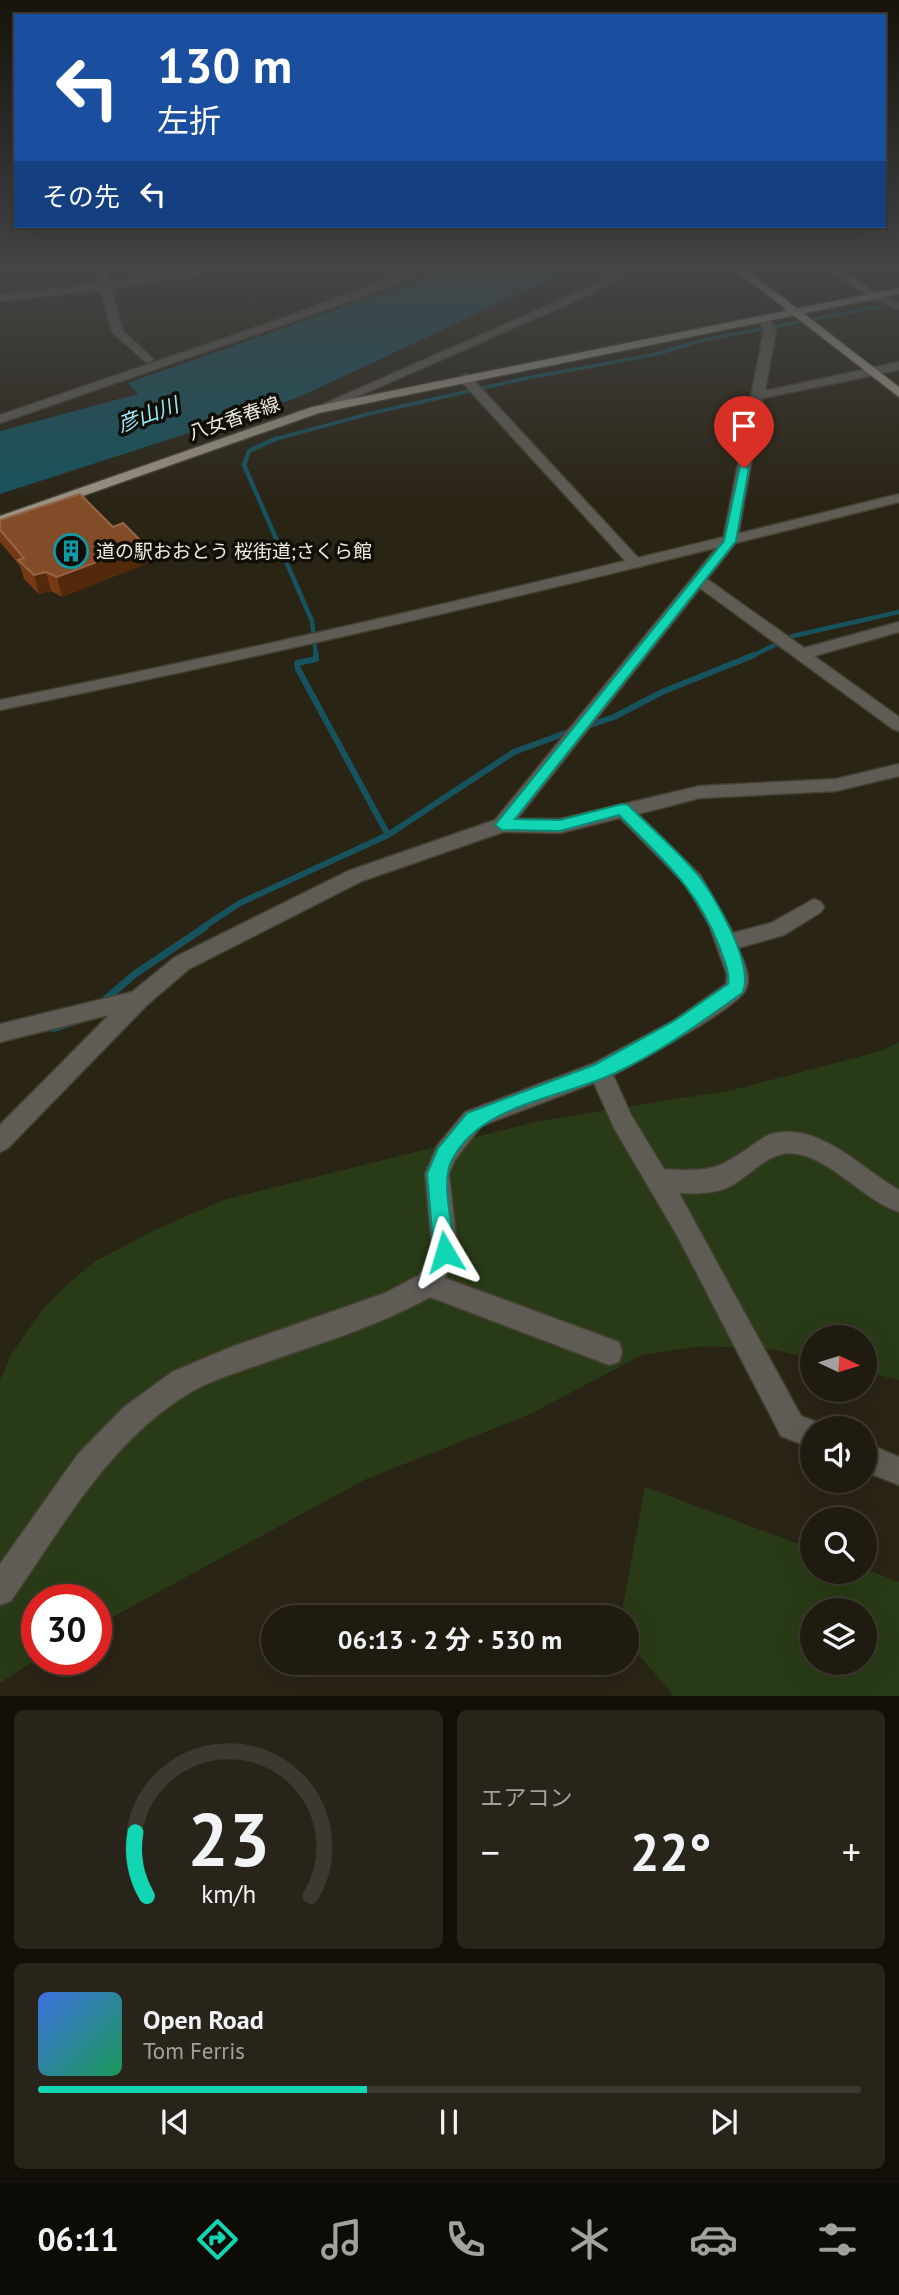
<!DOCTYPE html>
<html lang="ja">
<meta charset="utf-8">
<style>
body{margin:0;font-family:"PT Sans","Noto Sans JP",sans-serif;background:#282419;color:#f1f3f6;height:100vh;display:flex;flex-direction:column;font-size:26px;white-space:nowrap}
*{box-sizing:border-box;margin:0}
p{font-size:23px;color:#a2a19f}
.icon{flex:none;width:38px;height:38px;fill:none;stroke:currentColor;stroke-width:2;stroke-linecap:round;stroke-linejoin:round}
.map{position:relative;height:1696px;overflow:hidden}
.panel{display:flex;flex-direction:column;gap:14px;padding:14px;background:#120f09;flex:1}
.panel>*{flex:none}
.guide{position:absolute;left:14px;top:14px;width:872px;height:214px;border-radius:0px;box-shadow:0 7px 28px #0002,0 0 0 2px #3d3930;background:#1a4fa0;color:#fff;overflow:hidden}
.needle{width:46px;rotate:94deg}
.fabs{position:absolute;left:800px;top:1325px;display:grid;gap:14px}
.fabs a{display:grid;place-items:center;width:77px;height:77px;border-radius:50%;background:#201b10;box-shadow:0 7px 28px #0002,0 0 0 2px #3d3930;font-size:35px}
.speed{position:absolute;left:21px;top:1584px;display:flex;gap:14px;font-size:35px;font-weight:700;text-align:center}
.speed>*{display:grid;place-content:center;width:91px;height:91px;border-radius:50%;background:#201b10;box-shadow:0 7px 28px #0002,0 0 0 2px #3d3930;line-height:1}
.speed .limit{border:10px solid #d22;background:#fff;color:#111}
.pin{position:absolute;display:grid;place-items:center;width:60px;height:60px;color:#fff;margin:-72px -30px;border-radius:50% 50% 50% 0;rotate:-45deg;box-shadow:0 0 7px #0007}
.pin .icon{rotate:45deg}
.me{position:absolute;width:77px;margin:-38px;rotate:353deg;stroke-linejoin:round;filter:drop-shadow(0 0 5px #0008)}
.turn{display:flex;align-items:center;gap:24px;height:147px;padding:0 28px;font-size:32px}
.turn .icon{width:91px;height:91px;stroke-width:2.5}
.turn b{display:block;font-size:49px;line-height:60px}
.then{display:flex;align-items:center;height:66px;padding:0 28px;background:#0003;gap:14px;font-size:26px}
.big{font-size:52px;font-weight:700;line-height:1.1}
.panel .tile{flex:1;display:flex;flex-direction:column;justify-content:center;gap:10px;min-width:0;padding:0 24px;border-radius:10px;background:#282419}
.panel .dial{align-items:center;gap:0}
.dial svg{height:182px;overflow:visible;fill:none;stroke:#3d3930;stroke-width:7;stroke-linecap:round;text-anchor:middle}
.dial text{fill:#f1f3f6;stroke:none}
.song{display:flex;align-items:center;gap:21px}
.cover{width:84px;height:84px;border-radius:10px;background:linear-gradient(135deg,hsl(220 70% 55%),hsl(150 70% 35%))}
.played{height:7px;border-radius:4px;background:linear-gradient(90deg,#12d5b4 40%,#3d3930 40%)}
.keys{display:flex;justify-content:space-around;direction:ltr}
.heat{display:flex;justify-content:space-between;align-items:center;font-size:38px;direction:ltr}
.panel .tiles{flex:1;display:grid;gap:14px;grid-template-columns:1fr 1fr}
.tile:last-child{grid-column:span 2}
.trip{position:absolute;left:261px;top:1605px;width:378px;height:70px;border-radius:35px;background:#201b10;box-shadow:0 7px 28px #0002,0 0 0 2px #3d3930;font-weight:700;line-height:70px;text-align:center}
.tab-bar{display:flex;height:112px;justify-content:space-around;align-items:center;background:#0d0b06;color:#a2a19f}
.tab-bar .icon{width:49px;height:49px}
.tab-bar .on{color:#12d5b4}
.tab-bar b{font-size:32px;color:#f1f3f6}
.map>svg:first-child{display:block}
</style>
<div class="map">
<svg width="899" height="1697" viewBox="0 0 899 1697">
<rect width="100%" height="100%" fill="#2a2415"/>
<path fill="#293b16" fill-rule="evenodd" d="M 899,1042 L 899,1380 L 865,1372 L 864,1337 L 812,1337 L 812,1359 L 772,1349 L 702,1346 L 642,1355 L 530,1414 L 364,1480 L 96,1626 L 96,1600 L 37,1600 L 37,1659 L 0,1683 L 0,1380 L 12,1353 L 43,1309 L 66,1285 L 96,1261 L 153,1231 L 223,1200 L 539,1121 L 733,1090 L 881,1051 Z
M 645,1487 L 812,1549 L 812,1572 L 864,1572 L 865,1569 L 899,1582 L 899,1696 L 674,1696 L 627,1641 L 626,1617 L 621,1617 ZM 812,1610 L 864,1610 L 864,1662 L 812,1662 Z"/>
<path fill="#16535e" d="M 441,266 L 579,266 L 297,398 L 0,494 L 0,431 L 138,394 L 128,383 L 419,280 Z"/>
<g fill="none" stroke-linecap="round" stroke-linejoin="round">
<path stroke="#16535e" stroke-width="3.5" d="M 272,440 L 372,413 L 527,378 L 657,354 L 703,340 L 899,303"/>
<path stroke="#16535e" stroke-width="4.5" d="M 277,438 L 249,451 L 244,465 L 312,621 L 316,657
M 750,657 L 793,636 L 899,612"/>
<path stroke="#16535e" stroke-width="6" d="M 316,655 L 316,659 L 297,663 L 298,669 L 388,835
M 584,727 L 614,717 L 662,692 L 754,655
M 202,928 L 240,903 L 388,835 L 514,752 L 574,730"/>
<path stroke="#16535e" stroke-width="7" d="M 101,1003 L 135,974 L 205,927
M 53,1029 L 82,1019"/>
<g stroke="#454032" stroke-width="3">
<path id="minor" d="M 95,266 L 105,266 L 110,282 L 220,266 L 249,266 L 111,289 L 123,331 L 151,357 L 153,359 L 147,363 L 112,332 L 101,290 L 0,301 L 0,295 L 99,284 Z
M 419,266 L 433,266 L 391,286 L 300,319 L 0,423 L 0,415 L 292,315 Z
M 625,266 L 638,266 L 591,294 L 320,413 L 312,413 L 310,410 L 583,290 Z
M 878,293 L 899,303 L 899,310 L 874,298 L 874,294 Z
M 760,317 L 768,317 L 776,330 L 765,391 L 899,362 L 899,370 L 763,398 L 737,541 L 707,579 L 804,648 L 899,622 L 899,632 L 814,656 L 899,717 L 899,731 L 893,729 L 700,588 L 517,819 L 560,819 L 700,786 L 836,779 L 899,764 L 899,776 L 836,791 L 700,798 L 638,814 L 700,875 L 733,933 L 771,923 L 814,899 L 821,902 L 824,907 L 821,912 L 784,935 L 738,948 C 743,961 752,975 746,989 C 739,1008 635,1063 613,1075 L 631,1115 L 664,1169 C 720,1173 721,1166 766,1136 C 815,1117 860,1168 899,1190 L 899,1212 C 863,1200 833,1160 797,1154 C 770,1149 753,1174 731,1186 C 715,1194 696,1194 679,1193 L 801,1416 L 822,1424 L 824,1428 L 812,1428 L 812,1448 L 781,1436 L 678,1237 L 614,1128 L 594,1083 L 481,1126 L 455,1160 L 449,1174 L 458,1252 L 445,1278 L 619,1342 L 622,1352 L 619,1362 L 609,1365 L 430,1297 C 377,1327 317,1344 261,1364 C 238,1372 212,1380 191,1392 C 110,1440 63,1526 11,1601 L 0,1605 L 0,1564 L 78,1454 L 124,1407 L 172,1372 L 231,1347 L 385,1293 L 419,1275 L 432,1251 L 425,1174 L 437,1146 L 465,1112 L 592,1064 L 673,1021 L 726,984 L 727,975 L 709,925 L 686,885 L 620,818 L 560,833 L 503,832 L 362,881 L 189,969 L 148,1004 L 8,1148 L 0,1152 L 0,1125 L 109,1015 L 0,1042 L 0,1024 L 132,992 L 175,957 L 348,871 L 495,820 L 723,540 L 764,330 L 758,319 Z
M 465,374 L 469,375 L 641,561 L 643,564 L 641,567 L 631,567 L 461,381 L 459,378 Z
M 864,1442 L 899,1457 L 899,1485 L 864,1471 Z"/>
</g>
<g stroke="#454032" stroke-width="3">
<path id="tertiary" d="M 899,494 L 899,502 C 601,578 302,649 0,710 L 0,700 C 302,640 600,568 899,494 Z"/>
</g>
<g stroke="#454032" stroke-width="3">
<path id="secondary" d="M 819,266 L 832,266 L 883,296 L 874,298 Z"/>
</g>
<g stroke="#454032" stroke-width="3">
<path id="primary" d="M 899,288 L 899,294 L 319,413 L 0,525 L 0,516 L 312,407 Z"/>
</g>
<g stroke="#454032" stroke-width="3">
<path id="trunk" d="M 730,266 L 742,266 L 899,387 L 899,397 Z"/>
</g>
<use href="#minor" fill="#5f5c55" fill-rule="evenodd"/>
<use href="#tertiary" fill="#5f5c55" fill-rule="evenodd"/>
<use href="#secondary" fill="#807b6f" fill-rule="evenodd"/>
<use href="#primary" fill="#9a9384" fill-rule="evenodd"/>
<use href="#trunk" fill="#a69e8d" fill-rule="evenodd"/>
</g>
<path fill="#763913" d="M 0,520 L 144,544 L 148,563 L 62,597 L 51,591 L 39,594 L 24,579 L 20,566 L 0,542 Z"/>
<path fill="#52290a" d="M 144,544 L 148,563 L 62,597 L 57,577 Z
M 46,572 L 51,591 L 39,594 L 34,575 Z"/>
<path fill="#834c29" stroke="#946546" stroke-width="2" d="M 80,494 L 113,527 L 123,523 L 144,544 L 57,577 L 46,572 L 34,575 L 18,560 L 24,558 L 0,530 L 0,520 Z"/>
<linearGradient id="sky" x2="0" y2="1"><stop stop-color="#17140c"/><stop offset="0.53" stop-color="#444546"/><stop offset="1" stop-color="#444546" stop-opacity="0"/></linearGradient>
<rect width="899" height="504" fill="url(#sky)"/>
<path fill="#12d5b4" stroke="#0c8a75" stroke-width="2" d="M 740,466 L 749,468 L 736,541 L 515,819 L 560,820 L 622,804 L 628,805 C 651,828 677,850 698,875 C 715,896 756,967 742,993 C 699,1024 655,1056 606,1077 C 554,1099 478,1106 451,1162 C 441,1183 453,1228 455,1252 L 452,1259 L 445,1262 L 437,1259 L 434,1252 L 427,1174 L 438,1148 L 467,1113 L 594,1065 L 674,1021 L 728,984 C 730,971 724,961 720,948 C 697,888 663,860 619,815 L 560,831 L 502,830 L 495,825 L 724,541 Z"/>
<defs>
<g id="building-ring" transform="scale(1.75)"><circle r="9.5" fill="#100e07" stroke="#0f9aa8" stroke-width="1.5"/><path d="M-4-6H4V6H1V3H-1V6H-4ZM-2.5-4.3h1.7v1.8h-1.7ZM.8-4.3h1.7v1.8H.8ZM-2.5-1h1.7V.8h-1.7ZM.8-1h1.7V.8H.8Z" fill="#0f9aa8"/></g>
</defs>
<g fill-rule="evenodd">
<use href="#building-ring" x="71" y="551"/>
</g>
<g text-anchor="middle" stroke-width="7" stroke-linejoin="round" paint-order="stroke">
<g font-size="19" fill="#eeebe1" stroke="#100e07">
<text transform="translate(234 418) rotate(-19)" y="7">八女香春線</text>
</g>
<g font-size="19" fill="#eeebe1" stroke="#100e07" text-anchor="start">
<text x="96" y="558">道の駅おおとう 桜街道;さくら館</text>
</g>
<g font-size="21" font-style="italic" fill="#9ae9f9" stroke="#100e07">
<text transform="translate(148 415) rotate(-20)" y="7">彦山川</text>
</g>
</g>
</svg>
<div class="fabs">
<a><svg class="needle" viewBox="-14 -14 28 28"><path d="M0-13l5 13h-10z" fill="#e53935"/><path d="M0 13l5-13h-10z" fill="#a2a19f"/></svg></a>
<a><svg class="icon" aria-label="sound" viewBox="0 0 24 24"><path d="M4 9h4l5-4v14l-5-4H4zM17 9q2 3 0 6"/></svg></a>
<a><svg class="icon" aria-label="search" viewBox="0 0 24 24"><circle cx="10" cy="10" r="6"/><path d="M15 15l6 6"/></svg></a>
<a><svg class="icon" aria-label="layers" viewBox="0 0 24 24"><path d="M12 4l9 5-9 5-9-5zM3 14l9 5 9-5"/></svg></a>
</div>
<div class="speed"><div class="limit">30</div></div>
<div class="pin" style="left:744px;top:468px;background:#d93025"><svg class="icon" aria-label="arrive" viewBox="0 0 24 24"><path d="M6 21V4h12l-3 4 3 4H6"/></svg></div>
<svg class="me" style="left:445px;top:1252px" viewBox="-20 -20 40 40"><path d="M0-17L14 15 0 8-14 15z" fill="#12d5b4" stroke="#fff" stroke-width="4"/></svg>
<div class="trip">06:13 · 2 分 · 530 m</div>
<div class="guide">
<div class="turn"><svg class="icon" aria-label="left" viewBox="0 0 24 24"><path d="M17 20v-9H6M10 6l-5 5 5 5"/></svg><div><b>130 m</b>左折</div></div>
<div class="then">その先<svg class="icon" aria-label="left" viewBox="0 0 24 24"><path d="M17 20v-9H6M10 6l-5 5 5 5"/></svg></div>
</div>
</div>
<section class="panel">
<div class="tiles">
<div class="tile dial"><svg viewBox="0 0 100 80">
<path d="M14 69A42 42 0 1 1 86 69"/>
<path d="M14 69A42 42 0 0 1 9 41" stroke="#12d5b4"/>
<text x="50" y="56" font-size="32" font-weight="700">23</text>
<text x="50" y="72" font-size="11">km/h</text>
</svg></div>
<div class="tile"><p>エアコン</p>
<div class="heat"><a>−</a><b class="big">22°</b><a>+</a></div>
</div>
<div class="tile">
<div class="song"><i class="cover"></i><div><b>Open Road</b><p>Tom Ferris</p></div></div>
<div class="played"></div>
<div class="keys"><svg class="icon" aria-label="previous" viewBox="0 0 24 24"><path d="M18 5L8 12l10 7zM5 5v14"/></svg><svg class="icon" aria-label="pause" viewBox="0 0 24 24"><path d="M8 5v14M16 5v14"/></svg><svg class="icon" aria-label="next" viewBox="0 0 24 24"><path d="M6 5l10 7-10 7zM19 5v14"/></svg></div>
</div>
</div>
</section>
<nav class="tab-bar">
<b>06:11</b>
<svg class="icon on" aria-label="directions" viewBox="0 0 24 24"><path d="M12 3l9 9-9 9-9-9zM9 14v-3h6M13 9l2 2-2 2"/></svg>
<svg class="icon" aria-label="music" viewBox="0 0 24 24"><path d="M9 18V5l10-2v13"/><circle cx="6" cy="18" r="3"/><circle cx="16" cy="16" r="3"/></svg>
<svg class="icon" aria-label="phone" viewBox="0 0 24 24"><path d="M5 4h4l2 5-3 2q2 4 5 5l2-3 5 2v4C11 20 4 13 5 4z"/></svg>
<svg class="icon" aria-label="climate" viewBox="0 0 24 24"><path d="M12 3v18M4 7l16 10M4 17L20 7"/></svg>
<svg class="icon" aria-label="car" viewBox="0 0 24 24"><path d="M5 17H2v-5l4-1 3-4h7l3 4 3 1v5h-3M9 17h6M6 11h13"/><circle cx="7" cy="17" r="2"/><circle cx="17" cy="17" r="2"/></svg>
<svg class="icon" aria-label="filters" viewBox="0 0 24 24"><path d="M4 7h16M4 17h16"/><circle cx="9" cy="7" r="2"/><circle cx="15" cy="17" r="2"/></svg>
</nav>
